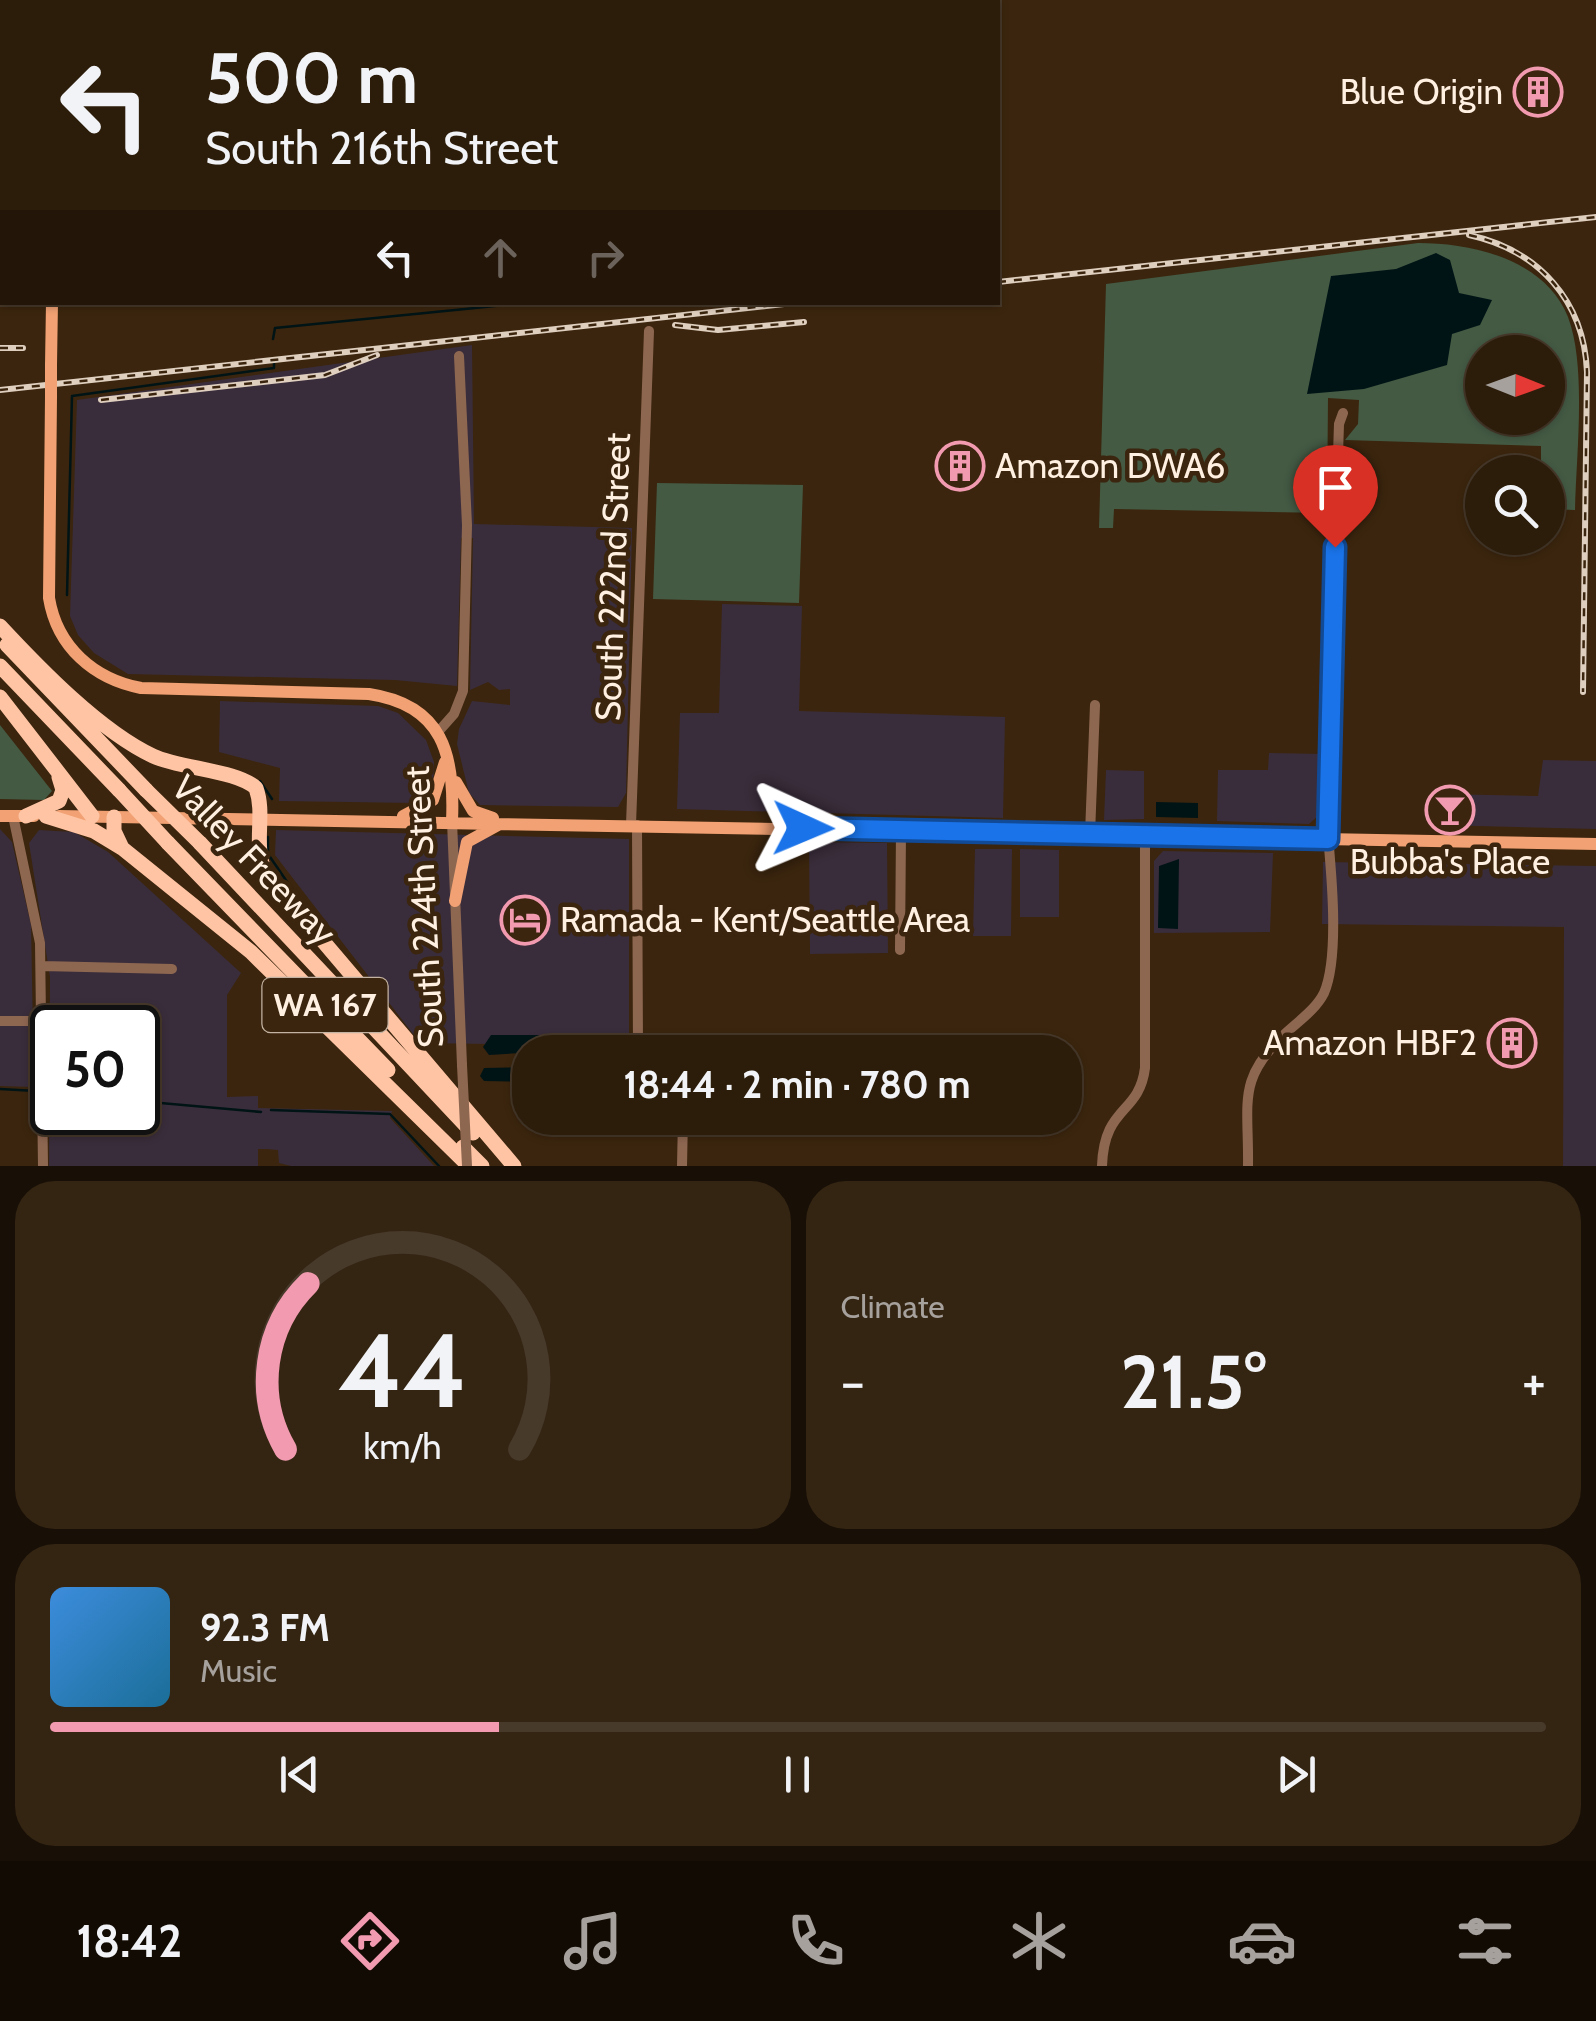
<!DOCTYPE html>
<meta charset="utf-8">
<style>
body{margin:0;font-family:Cabin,sans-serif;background:#342513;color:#f1f3f6;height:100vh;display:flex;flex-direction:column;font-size:38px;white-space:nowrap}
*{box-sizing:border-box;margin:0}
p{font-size:32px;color:#a6a19c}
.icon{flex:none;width:55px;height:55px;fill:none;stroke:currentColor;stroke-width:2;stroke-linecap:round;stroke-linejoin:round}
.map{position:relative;height:1166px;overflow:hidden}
.side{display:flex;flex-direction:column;gap:15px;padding:15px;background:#180f06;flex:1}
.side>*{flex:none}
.guide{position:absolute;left:0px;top:0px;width:1000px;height:305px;box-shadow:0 2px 8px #0004,0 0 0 2px #483a2b;background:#2c1c0a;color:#f1f3f6;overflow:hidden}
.needle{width:65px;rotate:91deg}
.controls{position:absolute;left:1465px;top:335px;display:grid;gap:20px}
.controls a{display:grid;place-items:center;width:100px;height:100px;border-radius:50%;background:#2c1c0a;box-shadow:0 2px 8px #0004,0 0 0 2px #483a2b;font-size:50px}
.speed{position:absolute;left:30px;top:1005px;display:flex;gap:20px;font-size:50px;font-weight:700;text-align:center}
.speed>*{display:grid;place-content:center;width:130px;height:130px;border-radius:50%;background:#2c1c0a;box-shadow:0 2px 8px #0004,0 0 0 2px #483a2b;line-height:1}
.speed .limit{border:5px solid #111;border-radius:15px;background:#fff;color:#111}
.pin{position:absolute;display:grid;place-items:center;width:85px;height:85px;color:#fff;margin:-102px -42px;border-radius:50% 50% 50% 0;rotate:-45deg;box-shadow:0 0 10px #0007}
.pin .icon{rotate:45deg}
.me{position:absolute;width:110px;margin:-55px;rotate:91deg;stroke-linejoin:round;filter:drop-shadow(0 0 8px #0008)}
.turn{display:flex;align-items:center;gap:35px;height:210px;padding:0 40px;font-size:45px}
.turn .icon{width:130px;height:130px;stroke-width:2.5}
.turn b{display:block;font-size:70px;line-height:85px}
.lanes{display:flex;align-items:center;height:95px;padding:0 40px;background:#0003;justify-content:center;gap:50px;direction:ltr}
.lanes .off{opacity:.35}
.big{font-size:75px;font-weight:700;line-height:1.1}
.side .tile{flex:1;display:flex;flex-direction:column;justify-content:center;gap:15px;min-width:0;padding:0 35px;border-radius:40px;background:#342513}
.side .dial{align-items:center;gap:0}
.dial svg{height:260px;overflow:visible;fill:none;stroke:#483a2b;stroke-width:7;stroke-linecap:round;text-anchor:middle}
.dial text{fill:#f1f3f6;stroke:none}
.song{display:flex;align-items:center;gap:30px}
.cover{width:120px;height:120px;border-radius:15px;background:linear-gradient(135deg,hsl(210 70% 55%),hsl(200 70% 35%))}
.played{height:10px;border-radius:5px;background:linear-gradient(90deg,#f29aaf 30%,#483a2b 30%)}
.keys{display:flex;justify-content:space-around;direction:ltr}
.heat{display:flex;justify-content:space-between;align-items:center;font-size:55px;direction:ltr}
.side .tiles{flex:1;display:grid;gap:15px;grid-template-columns:1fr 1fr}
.tile:last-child{grid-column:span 2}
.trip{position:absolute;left:512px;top:1035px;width:570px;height:100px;border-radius:40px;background:#2c1c0a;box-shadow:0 2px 8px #0004,0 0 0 2px #483a2b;font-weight:700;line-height:100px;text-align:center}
.tabs{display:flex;height:160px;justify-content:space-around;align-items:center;background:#120b04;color:#a6a19c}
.tabs .icon{width:70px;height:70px}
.tabs .on{color:#f29aaf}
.tabs b{font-size:45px;color:#f1f3f6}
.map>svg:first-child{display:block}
</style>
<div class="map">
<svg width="1596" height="1166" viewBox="0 0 1596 1166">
<rect width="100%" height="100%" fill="#3b250e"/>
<path fill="#3a2d3b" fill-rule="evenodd" d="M 472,345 L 474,524 L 632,528 L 626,793 L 618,807 L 480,805 L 469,793 L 457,744 L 459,729 L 472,701 L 510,705 L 510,689 L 499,690 L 488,682 L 470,690 L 473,538 L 461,538 L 457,686 L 395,680 L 128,674 L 94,653 L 78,635 L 70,616 L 77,400 Z
M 722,604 L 802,606 L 799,711 L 1005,717 L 1003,818 L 677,809 L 680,713 L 719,713 Z
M 220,701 L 378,706 L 398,713 L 426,740 L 434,762 L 433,788 L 416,803 L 279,801 L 280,768 L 219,752 Z
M 1269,753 L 1322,754 L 1318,816 L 1309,824 L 1217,821 L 1218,770 L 1268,770 Z
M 1543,760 L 1596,761 L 1596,829 L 1440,825 L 1441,794 L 1538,796 Z
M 1106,770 L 1144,771 L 1144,819 L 1104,820 Z
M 0,829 L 12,842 L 31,925 L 34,1087 L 0,1086 Z
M 39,830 L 74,832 L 108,852 L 241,973 L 227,995 L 227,1097 L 258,1096 L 258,1108 L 392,1111 L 390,1118 L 434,1166 L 291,1166 L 279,1163 L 278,1150 L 267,1149 L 258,1149 L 258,1166 L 49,1166 L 50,977 L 29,843 ZM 52,1028 L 138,1028 L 138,1112 L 52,1112 Z
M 276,830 L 629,839 L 629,1052 L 553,1052 L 552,1045 L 420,1043 L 275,855 Z
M 809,842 L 887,843 L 888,953 L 810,954 Z
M 975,849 L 1012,849 L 1011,936 L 973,936 Z
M 1020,849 L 1059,850 L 1059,917 L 1020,917 Z
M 1163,851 L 1273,853 L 1270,932 L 1154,933 L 1154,861 Z
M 1323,862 L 1596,866 L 1596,1166 L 1563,1166 L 1564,927 L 1322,924 Z"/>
<path fill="#445a43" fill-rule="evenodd" d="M 1418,243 C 1472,243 1545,259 1568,317 C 1587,367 1576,456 1575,510 L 1548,509 L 1548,472 L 1541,472 L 1541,446 L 1345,440 L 1358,424 L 1359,400 L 1328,398 L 1327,513 L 1114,509 L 1113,528 L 1099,528 L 1106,284 ZM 1482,352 L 1548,352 L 1548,418 L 1482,418 Z
M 657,483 L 803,485 L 799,603 L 653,599 Z
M 0,725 L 52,791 L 44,800 L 0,799 Z"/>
<path fill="#001416" d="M 1436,253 L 1450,260 L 1459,293 L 1492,300 L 1480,325 L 1452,334 L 1447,365 L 1364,389 L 1307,394 L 1331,276 L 1396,269 Z
M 1156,802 L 1198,803 L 1198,818 L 1156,817 Z
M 1179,859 L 1178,929 L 1158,928 L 1159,866 Z
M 491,1035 L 539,1035 L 538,1052 L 489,1055 L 483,1047 Z
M 530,1067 L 530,1082 L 484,1081 L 480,1076 L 484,1068 Z"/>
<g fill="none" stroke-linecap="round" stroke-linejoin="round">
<path stroke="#001416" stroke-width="2.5" d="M 651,2 L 651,0
M 273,339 L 275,328 L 534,302
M 67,595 L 72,396 L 274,368 L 274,363
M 260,781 L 272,799
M 268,837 L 268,854 L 305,908
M 0,1089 L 36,1091
M 49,1092 L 52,1092
M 138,1101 L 261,1112
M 271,1110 L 390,1114 L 439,1166"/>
<path stroke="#8e6751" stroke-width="10" d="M 0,228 L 2,228
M 438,732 L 454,714 L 463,691 L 467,525 L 459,356
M 13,816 L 40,943 L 43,1166
M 452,821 L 462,1065
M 631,825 L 649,331
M 637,825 L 638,1052
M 1090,834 L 1095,705
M 900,950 L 901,830
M 42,966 L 172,969
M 0,1021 L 43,1021
M 682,1166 L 683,1118
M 1102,1166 C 1104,1105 1139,1115 1145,1068 L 1145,835
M 1248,1166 C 1249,1101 1236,1079 1287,1032 C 1300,1020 1316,1009 1324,993 C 1341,954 1330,858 1326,815 L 1339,424 L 1343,413"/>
<path stroke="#f1a173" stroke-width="12" d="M 60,2 L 60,0
M 51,365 L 52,302
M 51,397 L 49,598 C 57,647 94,679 141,688 L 369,694 C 443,705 455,755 452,821
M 456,782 L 473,811 L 493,818
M 0,816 L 34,816
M 59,816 L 1596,844
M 403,816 L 433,800 L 445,762
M 455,901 L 467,842 L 498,825"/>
<path stroke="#ffc4a4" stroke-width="15" d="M 0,626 C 40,669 100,731 153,756 C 181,769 236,770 256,788 C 266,816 252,845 266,874 L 514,1166
M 7,645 L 146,790
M 0,666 L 119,790
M 0,697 L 92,816
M 26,816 L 59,801 L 63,790 L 59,777
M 46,816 L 94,831 L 122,848 L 251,952 L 469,1166
M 114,817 L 114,831 L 122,848
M 168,843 L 388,1070
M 200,843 L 473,1133
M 463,1147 L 482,1166"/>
<g stroke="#dfcfbf" stroke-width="6">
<path id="rail" d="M 362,2 L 363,0
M 578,2 L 578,0
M 1469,235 C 1538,250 1584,300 1587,372 L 1583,692
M 998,282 L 1596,217
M 675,325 L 718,330 L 804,322
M 0,348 L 23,348
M 0,390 L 802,302
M 101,400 L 325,375 L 377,355"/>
</g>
<use href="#rail" stroke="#3b250e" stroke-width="2.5" stroke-dasharray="8" stroke-linecap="butt"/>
<path stroke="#8e6751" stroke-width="10" d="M 462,1065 L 467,1166"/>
<path stroke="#f1a173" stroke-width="12" d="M 51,397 L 51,365"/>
<path stroke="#ffc4a4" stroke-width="15" d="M 119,790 L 168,843
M 146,790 L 200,843"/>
</g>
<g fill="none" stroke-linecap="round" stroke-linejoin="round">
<g stroke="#114b97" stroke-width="25">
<path id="route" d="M 803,828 L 1328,839 L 1335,547"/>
</g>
<use href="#route" stroke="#1a73e8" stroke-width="18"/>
</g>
<defs>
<g id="building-ring" transform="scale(2.5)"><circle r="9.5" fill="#3b250e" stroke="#f29aaf" stroke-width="1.5"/><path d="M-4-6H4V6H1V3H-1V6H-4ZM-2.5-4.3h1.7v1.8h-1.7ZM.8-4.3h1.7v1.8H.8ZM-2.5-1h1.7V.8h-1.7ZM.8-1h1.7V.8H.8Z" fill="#f29aaf"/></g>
<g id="bar-ring" transform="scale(2.5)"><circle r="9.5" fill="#3b250e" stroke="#f29aaf" stroke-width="1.5"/><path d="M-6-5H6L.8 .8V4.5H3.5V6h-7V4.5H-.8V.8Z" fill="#f29aaf"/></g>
<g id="hotel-ring" transform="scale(2.5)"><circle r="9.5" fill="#3b250e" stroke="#f29aaf" stroke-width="1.5"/><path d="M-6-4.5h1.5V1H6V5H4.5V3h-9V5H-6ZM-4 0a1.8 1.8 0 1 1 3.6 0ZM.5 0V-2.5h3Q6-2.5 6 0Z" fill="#f29aaf"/></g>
</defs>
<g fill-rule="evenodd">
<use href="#building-ring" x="1538" y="92"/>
<use href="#building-ring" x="960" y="466"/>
<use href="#bar-ring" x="1450" y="810"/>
<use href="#hotel-ring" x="525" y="920"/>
<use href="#building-ring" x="1512" y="1043"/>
</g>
<g text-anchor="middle" stroke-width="9" stroke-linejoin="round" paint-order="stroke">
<rect fill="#3b250e" stroke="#c4b3a2" stroke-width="2.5" x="262.5" y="978" width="125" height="54" rx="8"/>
<g font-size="32" font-weight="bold" fill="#fff0e2">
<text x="325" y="1016">WA 167</text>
</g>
<g font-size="35" fill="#fff0e2" stroke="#3b250e" text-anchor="end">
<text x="1503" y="104">Blue Origin</text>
<text x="995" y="478" text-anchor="start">Amazon DWA6</text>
<text x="1450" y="874" text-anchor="middle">Bubba's Place</text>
<text x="560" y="932" text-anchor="start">Ramada - Kent/Seattle Area</text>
<text x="1477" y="1055">Amazon HBF2</text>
</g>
<g font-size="35" fill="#fff0e2" stroke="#3b250e">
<text transform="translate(613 577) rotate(-88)" y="12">South 222nd Street</text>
<text transform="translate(254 860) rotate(46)" y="12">Valley Freeway</text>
<text transform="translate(424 907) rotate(-93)" y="12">South 224th Street</text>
</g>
</g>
</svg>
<div class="controls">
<a><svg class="needle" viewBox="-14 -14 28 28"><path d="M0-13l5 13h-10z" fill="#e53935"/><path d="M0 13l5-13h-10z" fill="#a6a19c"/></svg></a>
<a><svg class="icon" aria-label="search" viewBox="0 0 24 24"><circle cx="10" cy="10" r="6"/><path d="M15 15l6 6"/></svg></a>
</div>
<div class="speed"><div class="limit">50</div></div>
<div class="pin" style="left:1335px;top:547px;background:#d93025"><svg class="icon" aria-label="arrive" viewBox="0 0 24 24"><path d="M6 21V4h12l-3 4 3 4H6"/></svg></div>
<svg class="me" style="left:803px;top:828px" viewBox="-20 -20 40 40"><path d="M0-17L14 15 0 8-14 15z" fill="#1a73e8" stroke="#fff" stroke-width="4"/></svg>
<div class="trip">18:44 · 2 min · 780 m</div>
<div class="guide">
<div class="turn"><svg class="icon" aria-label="left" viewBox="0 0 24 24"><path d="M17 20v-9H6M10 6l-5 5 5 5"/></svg><div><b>500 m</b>South 216th Street</div></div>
<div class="lanes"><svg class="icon" aria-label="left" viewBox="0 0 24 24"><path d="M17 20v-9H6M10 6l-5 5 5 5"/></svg><svg class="icon off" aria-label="ahead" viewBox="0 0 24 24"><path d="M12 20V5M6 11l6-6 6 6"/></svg><svg class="icon off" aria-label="right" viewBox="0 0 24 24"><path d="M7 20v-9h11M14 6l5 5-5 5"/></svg></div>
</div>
</div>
<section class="side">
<div class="tiles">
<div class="tile dial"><svg viewBox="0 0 100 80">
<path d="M14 69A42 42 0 1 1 86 69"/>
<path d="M14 69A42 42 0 0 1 21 18" stroke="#f29aaf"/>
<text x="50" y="56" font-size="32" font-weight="700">44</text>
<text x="50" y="72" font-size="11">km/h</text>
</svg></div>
<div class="tile"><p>Climate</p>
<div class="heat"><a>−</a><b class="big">21.5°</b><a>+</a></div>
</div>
<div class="tile">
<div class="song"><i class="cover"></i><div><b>92.3 FM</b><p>Music</p></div></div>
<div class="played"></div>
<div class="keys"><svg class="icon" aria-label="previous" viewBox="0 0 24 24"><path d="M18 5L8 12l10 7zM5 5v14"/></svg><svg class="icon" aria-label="pause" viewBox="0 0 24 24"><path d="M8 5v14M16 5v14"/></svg><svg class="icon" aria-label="next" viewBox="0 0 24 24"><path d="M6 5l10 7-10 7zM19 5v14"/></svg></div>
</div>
</div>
</section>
<nav class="tabs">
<b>18:42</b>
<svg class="icon on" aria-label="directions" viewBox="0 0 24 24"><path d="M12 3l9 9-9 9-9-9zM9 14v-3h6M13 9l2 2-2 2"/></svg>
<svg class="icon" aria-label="music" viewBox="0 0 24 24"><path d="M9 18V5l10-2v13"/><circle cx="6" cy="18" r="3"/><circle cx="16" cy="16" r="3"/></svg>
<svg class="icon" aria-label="phone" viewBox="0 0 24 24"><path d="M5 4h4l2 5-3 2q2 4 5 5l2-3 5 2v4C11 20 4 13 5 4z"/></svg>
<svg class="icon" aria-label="climate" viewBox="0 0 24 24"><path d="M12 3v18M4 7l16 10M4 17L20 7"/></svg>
<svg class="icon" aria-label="car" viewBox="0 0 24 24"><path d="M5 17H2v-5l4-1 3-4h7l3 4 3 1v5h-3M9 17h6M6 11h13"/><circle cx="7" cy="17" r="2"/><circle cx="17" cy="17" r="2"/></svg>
<svg class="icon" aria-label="filters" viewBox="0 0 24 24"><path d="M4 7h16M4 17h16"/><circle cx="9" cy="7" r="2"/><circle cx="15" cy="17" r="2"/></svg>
</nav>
